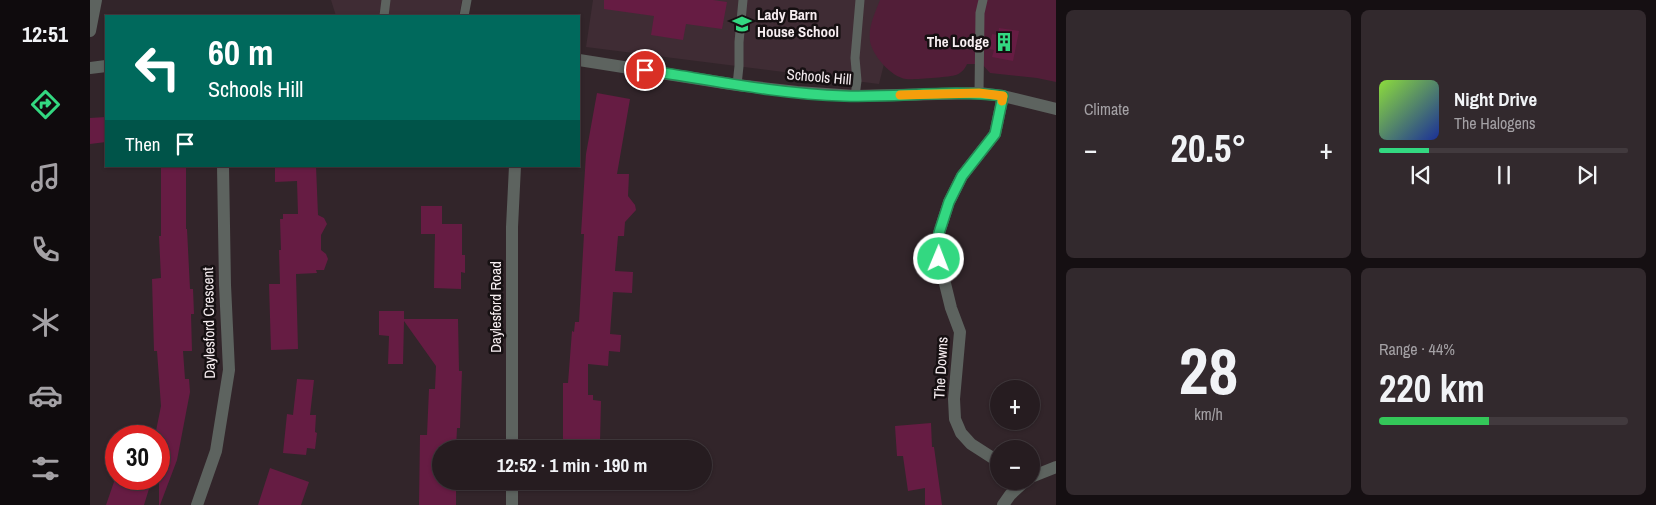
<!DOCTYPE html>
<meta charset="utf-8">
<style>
body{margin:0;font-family:"Archivo Narrow",sans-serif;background:#32292d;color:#f1f3f6;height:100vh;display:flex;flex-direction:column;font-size:19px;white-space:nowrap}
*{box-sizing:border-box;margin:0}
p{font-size:16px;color:#a4a1a5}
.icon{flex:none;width:28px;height:28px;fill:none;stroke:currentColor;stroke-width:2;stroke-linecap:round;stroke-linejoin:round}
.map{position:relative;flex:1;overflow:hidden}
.sheet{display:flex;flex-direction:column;gap:10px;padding:10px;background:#150f12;width:600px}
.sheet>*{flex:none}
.guide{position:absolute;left:15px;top:15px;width:475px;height:152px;border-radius:0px;box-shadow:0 1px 4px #0004,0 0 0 1px #423a3e;background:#00695c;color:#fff;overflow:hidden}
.controls{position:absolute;left:900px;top:380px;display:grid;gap:10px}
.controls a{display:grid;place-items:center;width:50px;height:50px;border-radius:50%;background:#261c20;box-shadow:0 1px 4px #0004,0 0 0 1px #423a3e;font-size:25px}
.speed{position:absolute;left:15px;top:425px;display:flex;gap:10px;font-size:25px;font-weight:700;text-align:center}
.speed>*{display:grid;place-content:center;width:65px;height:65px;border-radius:50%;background:#261c20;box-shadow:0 1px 4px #0004,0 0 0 1px #423a3e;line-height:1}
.speed .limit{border:8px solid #d22;background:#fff;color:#111}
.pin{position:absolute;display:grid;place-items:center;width:42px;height:42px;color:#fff;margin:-21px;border:2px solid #fff;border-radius:50%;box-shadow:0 1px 5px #0007}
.me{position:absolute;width:55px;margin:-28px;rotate:1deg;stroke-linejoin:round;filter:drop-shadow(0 0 4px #0008)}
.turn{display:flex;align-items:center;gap:18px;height:105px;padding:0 20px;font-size:22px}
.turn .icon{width:65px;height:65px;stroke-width:2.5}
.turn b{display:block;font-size:35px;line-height:42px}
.then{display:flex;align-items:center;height:48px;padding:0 20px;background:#0003;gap:10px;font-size:19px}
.big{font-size:38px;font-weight:700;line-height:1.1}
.sheet .tile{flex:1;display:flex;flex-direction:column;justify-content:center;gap:8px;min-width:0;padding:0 18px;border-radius:8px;background:#32292d}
.sheet .dial{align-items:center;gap:0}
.dial b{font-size:65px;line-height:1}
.song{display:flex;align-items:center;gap:15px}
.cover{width:60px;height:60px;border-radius:8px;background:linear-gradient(135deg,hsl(90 70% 55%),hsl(230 70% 35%))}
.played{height:5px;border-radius:2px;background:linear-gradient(90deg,#33d881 20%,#423a3e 20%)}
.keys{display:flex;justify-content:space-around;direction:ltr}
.heat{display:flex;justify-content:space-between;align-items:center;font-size:28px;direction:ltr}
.charge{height:8px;border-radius:4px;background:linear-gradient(90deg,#34c759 44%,#423a3e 0)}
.sheet .tiles{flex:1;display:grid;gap:10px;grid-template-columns:repeat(2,1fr)}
.trip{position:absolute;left:342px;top:440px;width:280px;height:50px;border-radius:25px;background:#261c20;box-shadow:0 1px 4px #0004,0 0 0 1px #423a3e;font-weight:700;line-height:50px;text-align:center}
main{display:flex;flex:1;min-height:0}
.tabs{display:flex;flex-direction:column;width:90px;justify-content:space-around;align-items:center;background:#0f0b0d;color:#a4a1a5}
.tabs .icon{width:35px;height:35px}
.tabs .on{color:#33d881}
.tabs b{font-size:22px;color:#f1f3f6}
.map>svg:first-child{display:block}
</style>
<main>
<nav class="tabs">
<b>12:51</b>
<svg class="icon on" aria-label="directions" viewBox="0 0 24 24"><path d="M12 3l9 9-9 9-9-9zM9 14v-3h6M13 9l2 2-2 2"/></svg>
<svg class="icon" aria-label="music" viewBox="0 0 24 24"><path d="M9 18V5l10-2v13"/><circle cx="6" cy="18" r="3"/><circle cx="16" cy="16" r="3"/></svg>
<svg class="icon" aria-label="phone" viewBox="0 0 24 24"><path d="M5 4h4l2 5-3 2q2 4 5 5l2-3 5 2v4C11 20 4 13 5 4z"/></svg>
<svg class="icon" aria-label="climate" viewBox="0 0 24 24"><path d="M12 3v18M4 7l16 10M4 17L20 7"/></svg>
<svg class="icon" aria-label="car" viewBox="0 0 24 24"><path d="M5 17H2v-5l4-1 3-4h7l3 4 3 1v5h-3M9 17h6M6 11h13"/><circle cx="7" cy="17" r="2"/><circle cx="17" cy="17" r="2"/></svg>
<svg class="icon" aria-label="filters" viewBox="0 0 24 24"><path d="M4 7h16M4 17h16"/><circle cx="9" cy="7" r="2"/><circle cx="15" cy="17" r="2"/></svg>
</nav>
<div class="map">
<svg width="966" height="505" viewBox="0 0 966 505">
<rect width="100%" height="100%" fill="#32252a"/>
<path fill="#3f2c34" d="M 241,0 L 372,0 L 369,16 L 246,16 Z
M 503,0 L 810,0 L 789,84 L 496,47 Z"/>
<path fill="#521e38" d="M 790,0 L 966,0 L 966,82 L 947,78 L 900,73 L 892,64 L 877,64 C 875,69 871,73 866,75 C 860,77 822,80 816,79 C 801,77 782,55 780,41 C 778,27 785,13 790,0 Z"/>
<path fill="#661c43" d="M 514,0 L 623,0 L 637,2 L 632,29 L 596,24 L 593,40 L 561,35 L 564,16 L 514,9 Z
M 909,28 L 929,31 L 923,61 L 902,57 L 904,50 L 899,49 L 902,34 L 908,35 Z
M 507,93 L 540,99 L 527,174 L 539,174 L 538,196 L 545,205 L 546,210 L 535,222 L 534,236 L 528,236 L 525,271 L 543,272 L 542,293 L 523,292 L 520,334 L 531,335 L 530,352 L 519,351 L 518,366 L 498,364 L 498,395 L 503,395 L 503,400 L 511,401 L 510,442 L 473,441 L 473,383 L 478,383 L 482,331 L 484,332 L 485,322 L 489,322 L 494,234 L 491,234 L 496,154 Z
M 16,117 L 16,142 L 0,144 L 0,118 Z
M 71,166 L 96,166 L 96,229 L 97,229 L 100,289 L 103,289 L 104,314 L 101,314 L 102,351 L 93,351 L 95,379 L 99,379 L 100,392 L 87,460 L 70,505 L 69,505 L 69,436 L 65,436 L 71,406 L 67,351 L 64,351 L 62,279 L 71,278 L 69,236 L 71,236 Z
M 185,166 L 226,166 L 228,215 L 234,218 L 237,224 L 231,235 L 231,250 L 236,254 L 238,259 L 234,270 L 226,270 L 227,273 L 206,274 L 208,349 L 181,350 L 179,284 L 190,284 L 189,250 L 191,250 L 190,219 L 193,219 L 193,214 L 208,214 L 207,181 L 185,182 Z
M 331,206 L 352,206 L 352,224 L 372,224 L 372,255 L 375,255 L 375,273 L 371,272 L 371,289 L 344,288 L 345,234 L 331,234 Z
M 289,311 L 314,311 L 314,319 L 368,319 L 369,371 L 372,371 L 370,428 L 367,428 L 366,449 L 351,449 L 351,481 L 366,481 L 366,505 L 329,505 L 330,435 L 337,435 L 339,389 L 345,389 L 346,366 L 314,321 L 313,364 L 298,364 L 299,336 L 289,335 Z
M 207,379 L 224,380 L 220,415 L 226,415 L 225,432 L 227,433 L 225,449 L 217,448 L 216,455 L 193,453 L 197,414 L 203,415 Z
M 841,423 L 842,447 L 844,447 L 852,505 L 835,505 L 835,488 L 818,491 L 813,456 L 807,456 L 805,426 Z
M 180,468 L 219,482 L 211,505 L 168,505 Z
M 25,479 L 62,479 L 54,505 L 16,505 Z"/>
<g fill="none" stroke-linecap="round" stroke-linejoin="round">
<path stroke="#5d635f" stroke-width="9" d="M 294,16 L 296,0
M 374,16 L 377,0
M 647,85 L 649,66 L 649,42 L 653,0
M 889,93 L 890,13 L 893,0
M 765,96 L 767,81 L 765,58 L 770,0"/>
<path stroke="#5d635f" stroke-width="12" d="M 0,31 L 6,0
M 422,449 L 422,227 L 425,166
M 909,462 L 881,444 L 871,433 L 865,419 L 864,399 L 870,332 L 861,308 L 849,259 L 849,233 L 859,202 L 872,176 L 905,134 L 913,96
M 941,477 L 966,467
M 107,505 L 126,451 L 139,370 L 135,285 L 133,166
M 422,505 L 422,481
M 913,505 L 920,495 L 935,481"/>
<path stroke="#5d635f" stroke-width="12" d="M 489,60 L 647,85 L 707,92 L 765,96 L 889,93 L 913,96 L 966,109
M 0,68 L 16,66"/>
</g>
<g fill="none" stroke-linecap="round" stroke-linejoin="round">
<g stroke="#218c54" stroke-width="12">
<path id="route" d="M 555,70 C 621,80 687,94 754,96 C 807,98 860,89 913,96 L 905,134 L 872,176 L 859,202 L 849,233 L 849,259"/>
</g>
<use href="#route" stroke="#33d881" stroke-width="9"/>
<path stroke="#f59e0b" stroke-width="9" d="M 810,95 L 889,93 L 913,96 L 912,101"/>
</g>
<defs>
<g id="school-bare" transform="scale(1.5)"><path d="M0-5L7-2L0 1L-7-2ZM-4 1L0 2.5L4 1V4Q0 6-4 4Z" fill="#33d881" stroke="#161012" stroke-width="2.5" paint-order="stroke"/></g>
<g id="building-bare" transform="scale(1.5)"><path d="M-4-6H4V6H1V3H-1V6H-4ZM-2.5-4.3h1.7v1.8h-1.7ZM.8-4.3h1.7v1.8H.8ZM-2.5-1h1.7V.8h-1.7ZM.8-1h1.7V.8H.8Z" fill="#33d881" stroke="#161012" stroke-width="2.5" paint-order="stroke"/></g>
</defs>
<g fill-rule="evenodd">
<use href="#school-bare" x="652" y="24"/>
<use href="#building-bare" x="914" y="42"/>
</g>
<g text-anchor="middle" stroke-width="5" stroke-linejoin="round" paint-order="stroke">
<g font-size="15" font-weight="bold" fill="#f7eef1" stroke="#161012" text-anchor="start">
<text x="667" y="20">Lady Barn<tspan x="667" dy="17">House School</tspan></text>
<text x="899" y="47" text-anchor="end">The Lodge</text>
</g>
<g font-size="15" fill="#f7eef1" stroke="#161012">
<text transform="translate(729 77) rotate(5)" y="5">Schools Hill</text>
<text transform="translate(406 307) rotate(-90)" y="5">Daylesford Road</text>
<text transform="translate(119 323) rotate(-91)" y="5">Daylesford Crescent</text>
<text transform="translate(851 368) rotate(-87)" y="5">The Downs</text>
</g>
</g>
</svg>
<div class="controls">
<a>+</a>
<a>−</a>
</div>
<div class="speed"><div class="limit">30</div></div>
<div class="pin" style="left:555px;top:70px;background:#d93025"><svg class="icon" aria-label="arrive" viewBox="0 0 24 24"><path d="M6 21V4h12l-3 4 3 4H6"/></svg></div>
<svg class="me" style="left:849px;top:259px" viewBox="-20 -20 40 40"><circle r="17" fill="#33d881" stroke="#fff" stroke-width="3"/><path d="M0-11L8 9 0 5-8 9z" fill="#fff"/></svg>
<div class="trip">12:52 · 1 min · 190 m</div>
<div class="guide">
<div class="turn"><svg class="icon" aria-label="left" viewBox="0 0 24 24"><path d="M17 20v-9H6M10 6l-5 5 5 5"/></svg><div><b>60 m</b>Schools Hill</div></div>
<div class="then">Then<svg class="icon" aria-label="arrive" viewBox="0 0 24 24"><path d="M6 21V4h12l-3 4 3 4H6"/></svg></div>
</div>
</div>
<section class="sheet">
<div class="tiles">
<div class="tile"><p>Climate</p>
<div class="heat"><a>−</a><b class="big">20.5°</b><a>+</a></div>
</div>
<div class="tile">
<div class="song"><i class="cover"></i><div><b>Night Drive</b><p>The Halogens</p></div></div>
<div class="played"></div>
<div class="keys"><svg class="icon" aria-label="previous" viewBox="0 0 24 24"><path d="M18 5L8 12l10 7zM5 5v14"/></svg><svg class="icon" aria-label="pause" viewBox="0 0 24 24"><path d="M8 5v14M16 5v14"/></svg><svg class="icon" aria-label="next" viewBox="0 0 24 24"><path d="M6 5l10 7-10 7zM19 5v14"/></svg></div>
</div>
<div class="tile dial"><b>28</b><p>km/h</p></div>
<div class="tile"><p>Range · 44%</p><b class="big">220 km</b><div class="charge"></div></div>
</div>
</section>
</main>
